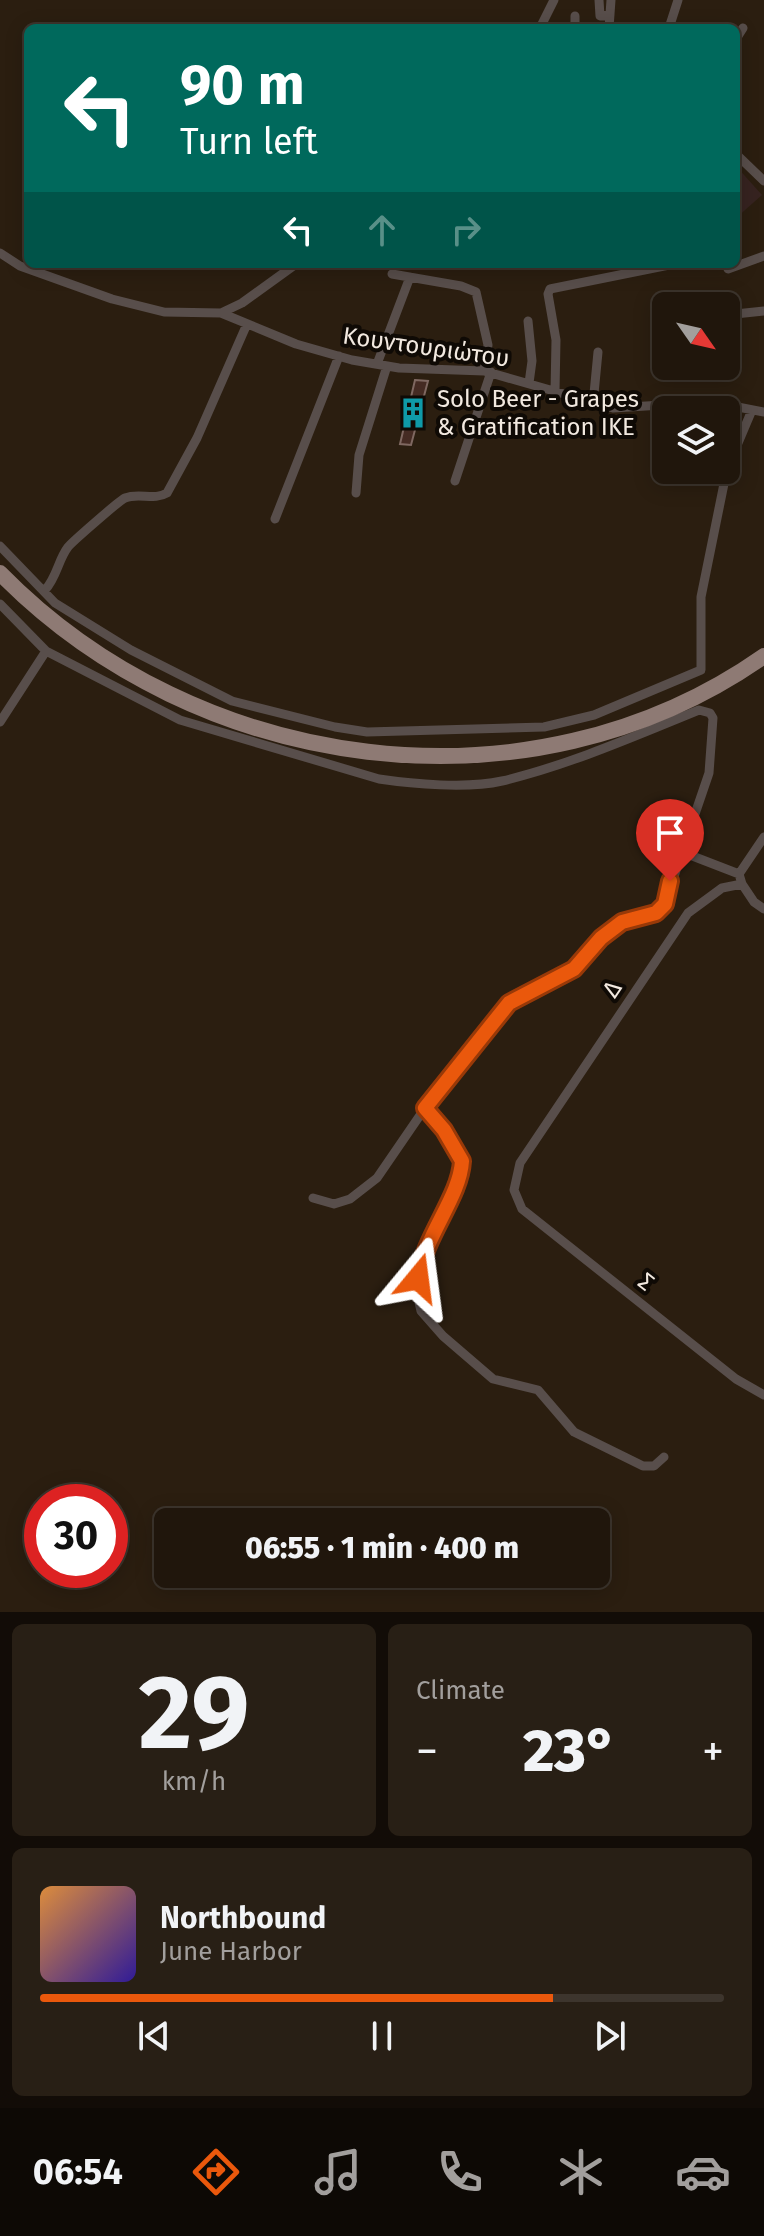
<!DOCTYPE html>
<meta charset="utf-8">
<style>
body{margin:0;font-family:"Fira Sans",sans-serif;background:#281f15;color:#f1f3f6;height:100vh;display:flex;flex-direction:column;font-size:30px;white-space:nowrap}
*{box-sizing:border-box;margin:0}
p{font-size:26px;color:#a29f9d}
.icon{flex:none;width:44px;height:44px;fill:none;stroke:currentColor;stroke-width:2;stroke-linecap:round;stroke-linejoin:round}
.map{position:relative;height:1612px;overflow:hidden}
.drawer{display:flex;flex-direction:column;gap:12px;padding:12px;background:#120c07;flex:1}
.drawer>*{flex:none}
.top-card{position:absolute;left:24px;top:24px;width:716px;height:244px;border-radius:12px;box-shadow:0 4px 20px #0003,0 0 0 2px #3d352d;background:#00695c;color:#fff;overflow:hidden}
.needle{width:52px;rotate:124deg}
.buttons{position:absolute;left:652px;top:292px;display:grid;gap:16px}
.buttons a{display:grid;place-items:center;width:88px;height:88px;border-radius:12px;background:#20160c;box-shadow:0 4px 20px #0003,0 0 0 2px #3d352d;font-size:40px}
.speed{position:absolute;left:24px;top:1484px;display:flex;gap:16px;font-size:40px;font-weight:700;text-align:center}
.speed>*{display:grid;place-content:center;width:104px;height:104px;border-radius:50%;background:#20160c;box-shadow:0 4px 20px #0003,0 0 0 2px #3d352d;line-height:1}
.speed .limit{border:12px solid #d22;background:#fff;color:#111}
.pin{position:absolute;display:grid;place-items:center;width:68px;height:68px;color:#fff;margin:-82px -34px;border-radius:50% 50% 50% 0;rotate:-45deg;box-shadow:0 0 8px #0007}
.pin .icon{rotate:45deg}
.me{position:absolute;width:88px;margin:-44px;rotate:16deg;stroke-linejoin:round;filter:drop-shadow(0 0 6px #0008)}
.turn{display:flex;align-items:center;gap:28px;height:168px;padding:0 24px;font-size:36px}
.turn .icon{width:104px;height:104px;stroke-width:2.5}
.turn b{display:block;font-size:56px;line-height:68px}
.lanes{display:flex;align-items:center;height:76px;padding:0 24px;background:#0003;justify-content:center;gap:40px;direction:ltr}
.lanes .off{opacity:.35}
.big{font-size:60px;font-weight:800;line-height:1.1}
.drawer .card{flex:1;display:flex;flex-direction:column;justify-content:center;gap:12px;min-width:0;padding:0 28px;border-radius:12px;background:#281f15}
.drawer .dial{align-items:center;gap:0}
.dial b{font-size:104px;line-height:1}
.song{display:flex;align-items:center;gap:24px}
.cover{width:96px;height:96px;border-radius:12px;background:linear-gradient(135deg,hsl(30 70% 55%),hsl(250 70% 35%))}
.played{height:8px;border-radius:4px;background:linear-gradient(90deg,#ea580c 75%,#3d352d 75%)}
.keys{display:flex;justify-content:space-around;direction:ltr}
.heat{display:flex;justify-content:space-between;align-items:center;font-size:44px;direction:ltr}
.drawer .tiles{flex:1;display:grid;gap:12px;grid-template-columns:1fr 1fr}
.card:last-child{grid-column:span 2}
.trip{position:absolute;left:154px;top:1508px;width:456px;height:80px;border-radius:12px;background:#20160c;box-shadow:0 4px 20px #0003,0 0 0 2px #3d352d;font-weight:800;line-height:80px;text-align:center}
.tab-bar{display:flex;height:128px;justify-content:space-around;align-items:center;background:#0d0905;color:#a29f9d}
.tab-bar .icon{width:56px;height:56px}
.tab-bar .selected{color:#ea580c}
.tab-bar b{font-size:36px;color:#f1f3f6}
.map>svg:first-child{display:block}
</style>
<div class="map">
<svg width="764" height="1612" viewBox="0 0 764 1612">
<rect width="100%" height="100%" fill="#2b1e10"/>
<path fill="#362320" d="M 736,166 L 762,195 L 736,218 Z"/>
<path fill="#452b23" stroke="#7f6861" stroke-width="2" d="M 415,380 L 428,381 L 411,445 L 400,444 Z"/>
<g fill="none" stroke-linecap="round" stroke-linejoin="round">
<path stroke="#584e4b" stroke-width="9" d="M 599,0 L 600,16 L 610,15
M 540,28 L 554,0
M 575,28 L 575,16
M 609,28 L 611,0
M 669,28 L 678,0
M 736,39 L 743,28
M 736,93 L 737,92
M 736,154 L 764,181
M 0,253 L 20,266 L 112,299 L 164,312 L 221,313 L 296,344 L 352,360 L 399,368 L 484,371 L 613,408 L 712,402 L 764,412
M 728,269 L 764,256
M 392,274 L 461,286 L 476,292 L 488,345 L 484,371
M 221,313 L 242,303 L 296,264
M 726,315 L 764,311
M 528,321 L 532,361 L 529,383
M 377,364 L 410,277
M 555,391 L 556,340 L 548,294 L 550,289 L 674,264
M 593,404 L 598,352
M 455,481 L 491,372
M 356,493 L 359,455 L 387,366
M 275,519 L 339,356
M 0,546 L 55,603 L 131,650 L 232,701 L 335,727 L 367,732 L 544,727 L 594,715 L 701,670 L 701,597 L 727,469 L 752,410
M 45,590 C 57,577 58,560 68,547 C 72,542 120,500 125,498 C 139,492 154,501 167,493 L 197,438 L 247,324
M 0,604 L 46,651 L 180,720 L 379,779 C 413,784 467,789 502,781 C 569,765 635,736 699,710 L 710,713 L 713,718 L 709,773 L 682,852
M 0,722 L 46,651
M 764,837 L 739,874 L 742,884 L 722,888 L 688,913 L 520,1163 L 514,1190 L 522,1209 L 736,1379 L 764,1395
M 742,884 L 754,902 L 764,909
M 425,1108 L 444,1130 L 462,1161 L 459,1181 L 422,1256 L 418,1298 L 421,1311 L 443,1336 L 493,1379 L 538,1390 L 574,1432 L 643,1466 L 654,1466 L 664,1457
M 313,1198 L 334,1204 L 350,1199 L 377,1178 L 425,1108 L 509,1003 L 574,969 L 601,938 L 622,922 L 656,913 L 665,904 L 682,852 L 739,874"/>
<path stroke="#8e7a74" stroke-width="16" d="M 0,573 C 197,774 529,821 764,656"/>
</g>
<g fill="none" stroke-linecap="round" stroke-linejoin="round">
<g stroke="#983908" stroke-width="20">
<path id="route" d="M 418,1278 C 425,1235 460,1197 462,1161 L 444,1130 L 425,1108 L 509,1003 L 574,969 L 601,938 L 622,922 L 656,913 L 665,904 L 670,881"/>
</g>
<use href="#route" stroke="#ea580c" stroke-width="14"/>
</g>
<defs>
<g id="building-bare" transform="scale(2.4)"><path d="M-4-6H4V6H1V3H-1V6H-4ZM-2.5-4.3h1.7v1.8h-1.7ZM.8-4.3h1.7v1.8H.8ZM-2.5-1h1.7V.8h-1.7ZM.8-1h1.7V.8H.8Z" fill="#0f9aa8" stroke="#0f0a05" stroke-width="2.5" paint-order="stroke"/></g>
</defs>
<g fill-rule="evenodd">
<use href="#building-bare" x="413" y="413"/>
</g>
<g text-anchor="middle" stroke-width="8" stroke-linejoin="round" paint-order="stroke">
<g font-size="24" fill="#f2e9e0" stroke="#0f0a05">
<text transform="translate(426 347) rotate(8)" y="8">Κουντουριώτου</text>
<text transform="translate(612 989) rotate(-56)" y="8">Δ</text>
<text transform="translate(646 1282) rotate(38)" y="8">Σ</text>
</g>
<g font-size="24" fill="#f2e9e0" stroke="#0f0a05" text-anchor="start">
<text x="437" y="407">Solo Beer - Grapes<tspan x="437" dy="28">&amp; Gratification IKE</tspan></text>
</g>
</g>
</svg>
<div class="buttons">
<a><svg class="needle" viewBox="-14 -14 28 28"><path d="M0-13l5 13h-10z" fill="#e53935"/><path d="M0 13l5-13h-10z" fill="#a29f9d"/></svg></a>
<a><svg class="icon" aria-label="layers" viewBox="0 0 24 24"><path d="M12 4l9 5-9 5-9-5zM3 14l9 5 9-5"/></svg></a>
</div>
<div class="speed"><div class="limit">30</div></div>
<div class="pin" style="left:670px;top:881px;background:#d93025"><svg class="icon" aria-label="arrive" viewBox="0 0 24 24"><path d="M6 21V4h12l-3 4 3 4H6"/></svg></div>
<svg class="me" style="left:418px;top:1278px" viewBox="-20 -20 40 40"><path d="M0-17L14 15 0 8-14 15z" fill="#ea580c" stroke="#fff" stroke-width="4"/></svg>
<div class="trip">06:55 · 1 min · 400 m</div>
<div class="top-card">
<div class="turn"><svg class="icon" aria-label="left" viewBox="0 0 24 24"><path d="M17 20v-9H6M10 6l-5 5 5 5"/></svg><div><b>90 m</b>Turn left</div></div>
<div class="lanes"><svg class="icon" aria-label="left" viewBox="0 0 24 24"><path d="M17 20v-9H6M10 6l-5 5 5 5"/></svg><svg class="icon off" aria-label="ahead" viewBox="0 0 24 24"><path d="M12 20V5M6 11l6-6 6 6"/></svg><svg class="icon off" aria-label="right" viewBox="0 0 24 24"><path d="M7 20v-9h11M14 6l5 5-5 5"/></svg></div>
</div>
</div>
<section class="drawer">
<div class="tiles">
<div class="card dial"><b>29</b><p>km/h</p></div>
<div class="card"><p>Climate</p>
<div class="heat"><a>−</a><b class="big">23°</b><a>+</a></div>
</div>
<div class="card">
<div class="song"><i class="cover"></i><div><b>Northbound</b><p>June Harbor</p></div></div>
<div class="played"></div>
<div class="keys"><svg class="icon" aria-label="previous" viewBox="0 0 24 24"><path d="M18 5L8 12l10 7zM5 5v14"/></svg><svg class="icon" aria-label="pause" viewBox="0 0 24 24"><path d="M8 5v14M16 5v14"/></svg><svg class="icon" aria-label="next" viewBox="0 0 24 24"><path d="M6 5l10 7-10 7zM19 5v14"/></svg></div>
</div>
</div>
</section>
<nav class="tab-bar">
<b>06:54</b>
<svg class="icon selected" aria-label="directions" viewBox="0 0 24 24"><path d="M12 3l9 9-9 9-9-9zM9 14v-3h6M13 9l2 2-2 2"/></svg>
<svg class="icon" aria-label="music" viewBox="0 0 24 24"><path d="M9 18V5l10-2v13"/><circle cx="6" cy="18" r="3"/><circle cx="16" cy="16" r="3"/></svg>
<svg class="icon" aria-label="phone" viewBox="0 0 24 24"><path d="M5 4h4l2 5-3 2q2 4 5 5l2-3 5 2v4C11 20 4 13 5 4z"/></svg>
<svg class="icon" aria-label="climate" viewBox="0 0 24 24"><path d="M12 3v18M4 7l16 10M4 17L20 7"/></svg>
<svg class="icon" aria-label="car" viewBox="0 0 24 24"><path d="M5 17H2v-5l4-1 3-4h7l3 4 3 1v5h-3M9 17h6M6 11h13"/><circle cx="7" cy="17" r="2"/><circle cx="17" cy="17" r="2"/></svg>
</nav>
